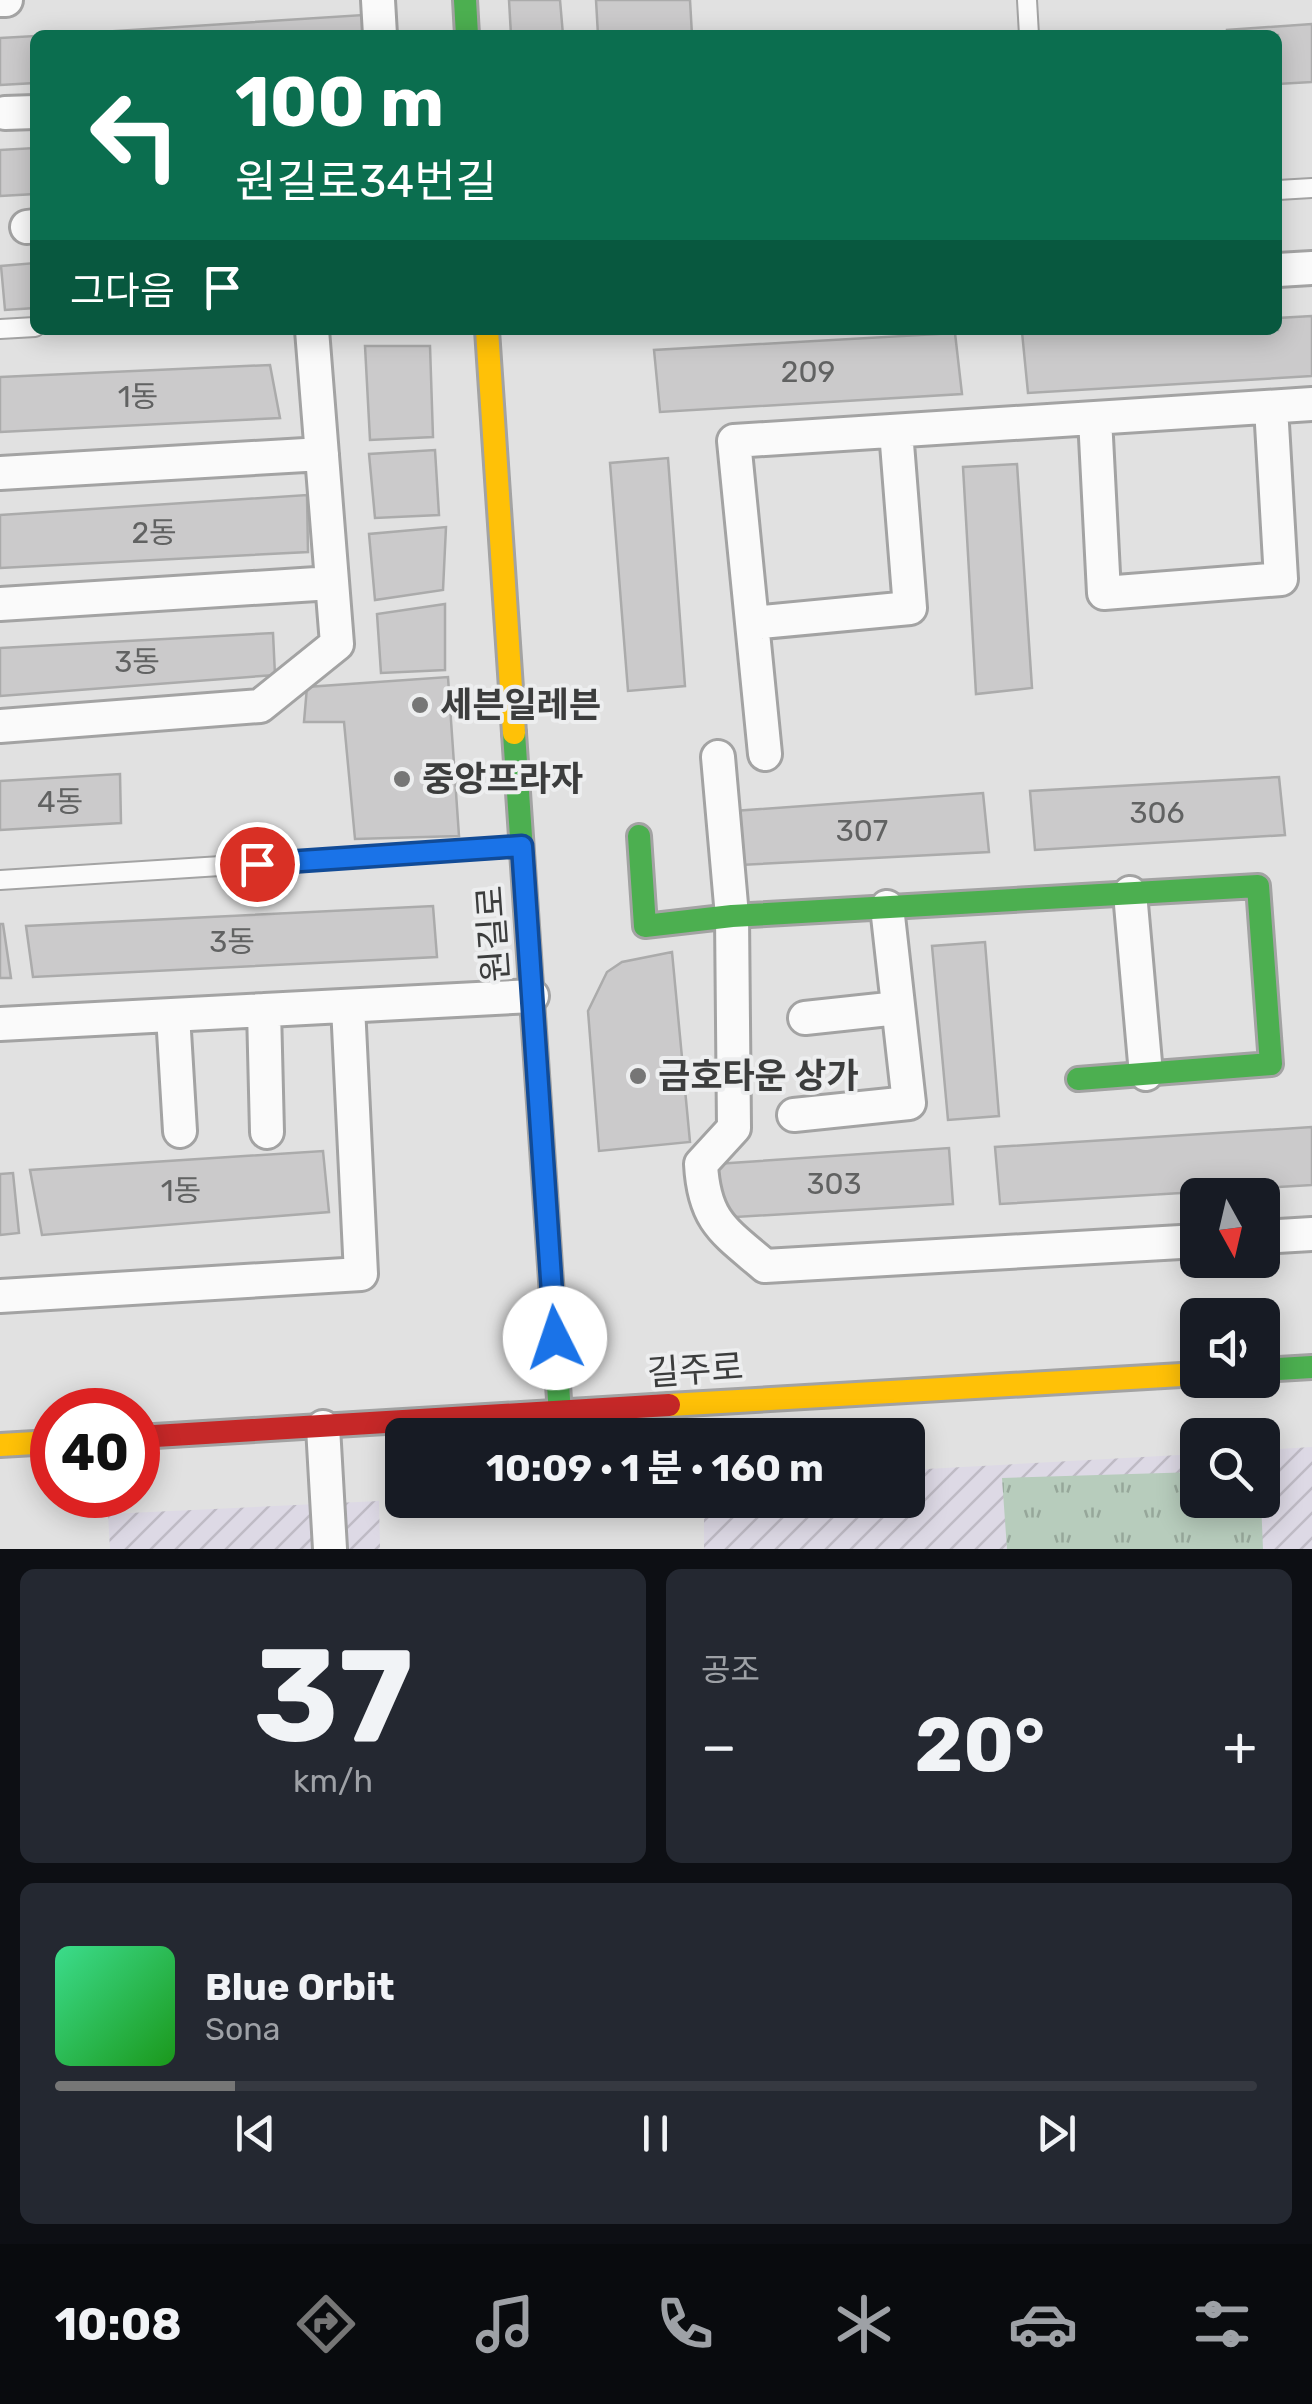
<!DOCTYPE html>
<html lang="ko">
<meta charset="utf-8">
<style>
body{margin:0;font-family:Rubik,"Noto Sans KR",sans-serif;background:#242831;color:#f1f3f6;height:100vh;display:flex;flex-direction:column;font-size:38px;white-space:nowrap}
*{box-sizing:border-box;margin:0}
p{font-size:32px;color:#9ea1a6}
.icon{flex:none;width:55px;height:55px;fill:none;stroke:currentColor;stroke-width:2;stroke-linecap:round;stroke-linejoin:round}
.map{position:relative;height:1549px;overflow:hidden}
.drawer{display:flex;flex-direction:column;gap:20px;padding:20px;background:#0d0f14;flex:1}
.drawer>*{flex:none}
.top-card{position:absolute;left:30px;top:30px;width:1252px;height:305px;border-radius:15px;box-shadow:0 5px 25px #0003;background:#0b6e4f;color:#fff;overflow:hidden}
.needle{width:65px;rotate:172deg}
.tools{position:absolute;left:1180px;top:1178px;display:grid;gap:20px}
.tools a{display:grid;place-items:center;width:100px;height:100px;border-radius:15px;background:#171b24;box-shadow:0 5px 25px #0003;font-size:50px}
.speed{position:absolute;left:30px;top:1388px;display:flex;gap:20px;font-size:50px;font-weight:700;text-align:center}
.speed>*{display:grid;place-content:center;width:130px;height:130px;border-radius:50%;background:#171b24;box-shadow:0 5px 25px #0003;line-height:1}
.speed .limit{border:15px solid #d22;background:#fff;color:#111}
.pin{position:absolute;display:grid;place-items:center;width:85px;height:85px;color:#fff;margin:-42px;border:5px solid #fff;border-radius:50%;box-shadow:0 2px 10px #0007}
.me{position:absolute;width:110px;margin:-55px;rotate:356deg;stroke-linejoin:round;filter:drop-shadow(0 0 8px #0008)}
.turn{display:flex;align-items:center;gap:35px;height:210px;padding:0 40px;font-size:45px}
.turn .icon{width:130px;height:130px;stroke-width:2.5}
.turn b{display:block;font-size:70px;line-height:85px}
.then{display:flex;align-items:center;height:95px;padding:0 40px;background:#0003;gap:20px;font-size:38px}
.big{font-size:75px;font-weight:700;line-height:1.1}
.drawer .card{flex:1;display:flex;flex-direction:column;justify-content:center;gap:15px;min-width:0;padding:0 35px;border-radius:15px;background:#242831}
.drawer .dial{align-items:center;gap:0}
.dial b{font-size:130px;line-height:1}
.song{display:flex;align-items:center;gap:30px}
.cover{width:120px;height:120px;border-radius:15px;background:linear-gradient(135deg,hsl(150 70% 55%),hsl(120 70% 35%))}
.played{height:10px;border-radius:5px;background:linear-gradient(90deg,#767676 15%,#363941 15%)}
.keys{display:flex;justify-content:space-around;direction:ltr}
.heat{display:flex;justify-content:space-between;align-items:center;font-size:55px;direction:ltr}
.drawer .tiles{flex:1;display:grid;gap:20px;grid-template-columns:1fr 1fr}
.card:last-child{grid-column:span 2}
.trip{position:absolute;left:385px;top:1418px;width:540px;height:100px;border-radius:15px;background:#171b24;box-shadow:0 5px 25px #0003;font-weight:700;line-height:100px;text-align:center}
.dock{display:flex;height:160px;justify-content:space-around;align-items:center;background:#090b0e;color:#9ea1a6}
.dock .icon{width:70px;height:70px}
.dock .on{color:#767676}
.dock b{font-size:45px;color:#f1f3f6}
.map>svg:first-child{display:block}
</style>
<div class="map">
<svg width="1312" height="1549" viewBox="0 0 1312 1549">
<defs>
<pattern id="industrial-furrows" width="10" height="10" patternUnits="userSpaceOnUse" patternTransform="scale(2.5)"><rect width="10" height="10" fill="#ddd9e5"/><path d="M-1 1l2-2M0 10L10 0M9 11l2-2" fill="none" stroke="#bfbbc5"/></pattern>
<pattern id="grass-tufts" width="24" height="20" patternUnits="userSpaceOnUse" patternTransform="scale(2.5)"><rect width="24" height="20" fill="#b7ccbc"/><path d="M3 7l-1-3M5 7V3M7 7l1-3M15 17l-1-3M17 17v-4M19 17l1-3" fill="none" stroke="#96a79a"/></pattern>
</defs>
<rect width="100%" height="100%" fill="#e1e1e1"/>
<path fill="url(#industrial-furrows)" d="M 1312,1447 L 1312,1549 L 704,1549 L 704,1500 L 908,1500 L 908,1470 L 1197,1454 L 1198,1500 L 1262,1500 L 1263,1450 Z
M 379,1501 L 380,1549 L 110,1549 L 108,1514 Z"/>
<path fill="url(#grass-tufts)" d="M 1197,1472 L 1198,1500 L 1261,1500 L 1263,1549 L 1007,1549 L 1002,1478 Z"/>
<path fill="#cbcacb" stroke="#ababab" stroke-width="2.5" d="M 509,0 L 560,0 L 563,35 L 511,35 Z
M 596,0 L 690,0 L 692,35 L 598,35 Z
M 363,15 L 362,35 L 54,35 Z
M 1312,24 L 1312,82 L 1278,84 L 1278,35 L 1227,35 L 1227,30 Z
M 35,36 L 35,83 L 0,85 L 0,38 Z
M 35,148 L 35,194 L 0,196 L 0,150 Z
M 35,263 L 35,308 L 5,310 L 1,266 Z
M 1312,316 L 1312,376 L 1028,393 L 1022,332 L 1278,330 L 1278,318 Z
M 955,333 L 962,394 L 660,412 L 654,350 Z
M 365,346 L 430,346 L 433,437 L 370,440 Z
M 270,365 L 280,418 L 0,432 L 0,377 Z
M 435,450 L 439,515 L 375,518 L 369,454 Z
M 668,458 L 685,686 L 628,691 L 610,463 Z
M 1017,464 L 1032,688 L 976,694 L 963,467 Z
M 307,495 L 308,552 L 0,568 L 0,515 Z
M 446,527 L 443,590 L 375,600 L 369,534 Z
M 445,604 L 445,670 L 381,673 L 377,614 Z
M 273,633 L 275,675 L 0,696 L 0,648 Z
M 448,677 L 459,836 L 355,839 L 344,722 L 304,722 L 307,687 Z
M 120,774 L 121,823 L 0,830 L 0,781 Z
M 1279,777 L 1285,835 L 1035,850 L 1030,791 Z
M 983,793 L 989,852 L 740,865 L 734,811 Z
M 433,906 L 437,957 L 33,977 L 26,926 Z
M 0,924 L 3,924 L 11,978 L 0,978 Z
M 985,942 L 999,1116 L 948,1120 L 932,946 Z
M 672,952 L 690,1142 L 599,1151 L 588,1011 L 607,972 L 622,962 Z
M 1312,1127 L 1312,1185 L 1000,1204 L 995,1147 Z
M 949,1148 L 953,1204 L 719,1218 L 716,1164 Z
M 323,1151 L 329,1212 L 42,1235 L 30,1170 Z
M 13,1173 L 19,1233 L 0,1235 L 0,1174 Z"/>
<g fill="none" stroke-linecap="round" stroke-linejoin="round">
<g stroke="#a3a3a3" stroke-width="22">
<path id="lane" d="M 1027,0 L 1029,35
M 1278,190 L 1312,188
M 0,329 L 35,327
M 0,880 L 521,847"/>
</g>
<g stroke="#a3a3a3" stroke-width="38">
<path id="street" d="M 0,0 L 6,0
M 378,0 L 380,35
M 5,113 L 35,112
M 27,227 L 35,226
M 1278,270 L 1312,268
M 1095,418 L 1104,593 L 1281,579 L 1271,407
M 0,473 L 322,454
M 0,604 L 332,583
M 752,623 L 910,608 L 896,431
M 0,726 L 260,706 L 337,644 L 312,330
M 765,754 L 734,441 L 1312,404
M 718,757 L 732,916 L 734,1128 L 701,1164 C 704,1221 724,1231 765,1266 L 1198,1241
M 1130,893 L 1146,1074
M 264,1010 L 267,1132
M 173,1015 L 180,1131
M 805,1018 L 898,1008
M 0,1024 L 532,996
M 794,1115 L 909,1103 L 887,907
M 1262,1237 L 1312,1234
M 0,1296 L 361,1274 L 348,1006
M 323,1427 L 330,1549"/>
</g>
<g stroke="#a3a3a3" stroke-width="28">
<path id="fast" d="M 465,0 L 467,35
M 514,733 L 560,1414
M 639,836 L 645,926 L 732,916 L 1258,886 L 1271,1064 L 1078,1079
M 1262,1370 L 1312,1367"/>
</g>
<g stroke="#a3a3a3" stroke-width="28">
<path id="slow" d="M 487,330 L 514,733
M 669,1405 L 1198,1374
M 0,1445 L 52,1442"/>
</g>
<g stroke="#a3a3a3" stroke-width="28">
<path id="jam" d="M 138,1437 L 669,1405"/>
</g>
<use href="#lane" stroke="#fafafa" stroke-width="18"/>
<use href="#street" stroke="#fafafa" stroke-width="32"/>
<use href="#fast" stroke="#4caf50" stroke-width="22"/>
<use href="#slow" stroke="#ffc107" stroke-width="22"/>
<use href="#jam" stroke="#c62828" stroke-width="22"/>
</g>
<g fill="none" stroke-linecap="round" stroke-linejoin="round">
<g stroke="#114b97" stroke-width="25">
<path id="route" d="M 257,864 L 522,846 L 555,1338"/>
</g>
<use href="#route" stroke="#1a73e8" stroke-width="18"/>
</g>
<g fill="#767676" stroke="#edeeef" stroke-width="4">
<circle cx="420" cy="705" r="10"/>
<circle cx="402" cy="779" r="10"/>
<circle cx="638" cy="1076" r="10"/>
</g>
<g text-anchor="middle" stroke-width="8" stroke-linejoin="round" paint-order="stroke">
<g font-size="30" fill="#616262">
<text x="808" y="382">209</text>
<text x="138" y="407">1동</text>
<text x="154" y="543">2동</text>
<text x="137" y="672">3동</text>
<text x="60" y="812">4동</text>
<text x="1157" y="823">306</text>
<text x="862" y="841">307</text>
<text x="232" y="952">3동</text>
<text x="834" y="1194">303</text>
<text x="181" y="1201">1동</text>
</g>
<g font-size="35" font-weight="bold" fill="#3c3d3d" stroke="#edeeef" text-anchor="start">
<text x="440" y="717">세븐일레븐</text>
<text x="422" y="791">중앙프라자</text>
<text x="658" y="1088">금호타운 상가</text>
</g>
<g font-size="35" fill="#3c3d3d" stroke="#edeeef">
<text transform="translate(493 934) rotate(-94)" y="12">원길로</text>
<text transform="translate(695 1370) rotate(-4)" y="12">길주로</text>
</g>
</g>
</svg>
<div class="tools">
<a><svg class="needle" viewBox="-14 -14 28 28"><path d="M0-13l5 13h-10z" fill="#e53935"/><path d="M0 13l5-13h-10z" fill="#9ea1a6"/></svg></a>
<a><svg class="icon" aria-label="sound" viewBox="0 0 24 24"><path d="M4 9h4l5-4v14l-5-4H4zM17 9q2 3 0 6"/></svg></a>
<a><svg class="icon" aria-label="search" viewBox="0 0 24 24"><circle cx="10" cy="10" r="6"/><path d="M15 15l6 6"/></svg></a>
</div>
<div class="speed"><div class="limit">40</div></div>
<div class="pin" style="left:257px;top:864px;background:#d93025"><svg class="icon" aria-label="arrive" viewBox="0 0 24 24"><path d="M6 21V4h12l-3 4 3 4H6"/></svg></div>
<svg class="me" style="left:555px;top:1338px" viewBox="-20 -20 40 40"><circle r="19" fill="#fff"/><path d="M0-13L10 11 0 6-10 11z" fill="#1a73e8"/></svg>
<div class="trip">10:09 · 1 분 · 160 m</div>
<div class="top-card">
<div class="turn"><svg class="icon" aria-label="left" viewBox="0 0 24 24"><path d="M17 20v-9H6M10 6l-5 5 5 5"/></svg><div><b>100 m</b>원길로34번길</div></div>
<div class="then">그다음<svg class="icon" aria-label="arrive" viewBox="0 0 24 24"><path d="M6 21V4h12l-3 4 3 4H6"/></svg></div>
</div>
</div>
<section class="drawer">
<div class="tiles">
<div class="card dial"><b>37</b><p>km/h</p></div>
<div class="card"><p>공조</p>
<div class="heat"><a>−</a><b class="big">20°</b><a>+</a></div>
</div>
<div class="card">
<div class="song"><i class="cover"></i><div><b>Blue Orbit</b><p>Sona</p></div></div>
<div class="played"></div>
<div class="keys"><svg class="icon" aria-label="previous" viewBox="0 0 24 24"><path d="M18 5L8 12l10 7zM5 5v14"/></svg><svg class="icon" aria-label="pause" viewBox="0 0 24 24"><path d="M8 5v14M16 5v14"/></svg><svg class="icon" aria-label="next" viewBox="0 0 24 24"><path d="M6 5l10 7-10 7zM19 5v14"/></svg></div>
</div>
</div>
</section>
<nav class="dock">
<b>10:08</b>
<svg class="icon on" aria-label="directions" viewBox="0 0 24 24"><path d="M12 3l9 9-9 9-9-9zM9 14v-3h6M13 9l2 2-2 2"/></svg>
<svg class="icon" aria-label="music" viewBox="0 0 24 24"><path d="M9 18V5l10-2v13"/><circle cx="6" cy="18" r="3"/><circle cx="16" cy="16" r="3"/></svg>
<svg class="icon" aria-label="phone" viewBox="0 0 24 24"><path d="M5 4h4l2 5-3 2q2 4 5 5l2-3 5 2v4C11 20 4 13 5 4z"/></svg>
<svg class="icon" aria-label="climate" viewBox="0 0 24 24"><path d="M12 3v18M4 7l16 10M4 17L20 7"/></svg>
<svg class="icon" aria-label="car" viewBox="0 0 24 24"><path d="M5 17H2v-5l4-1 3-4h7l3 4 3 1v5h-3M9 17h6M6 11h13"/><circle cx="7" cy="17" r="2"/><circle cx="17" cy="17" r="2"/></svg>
<svg class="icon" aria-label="filters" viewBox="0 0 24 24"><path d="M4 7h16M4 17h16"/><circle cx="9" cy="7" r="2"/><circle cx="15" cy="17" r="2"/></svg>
</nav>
